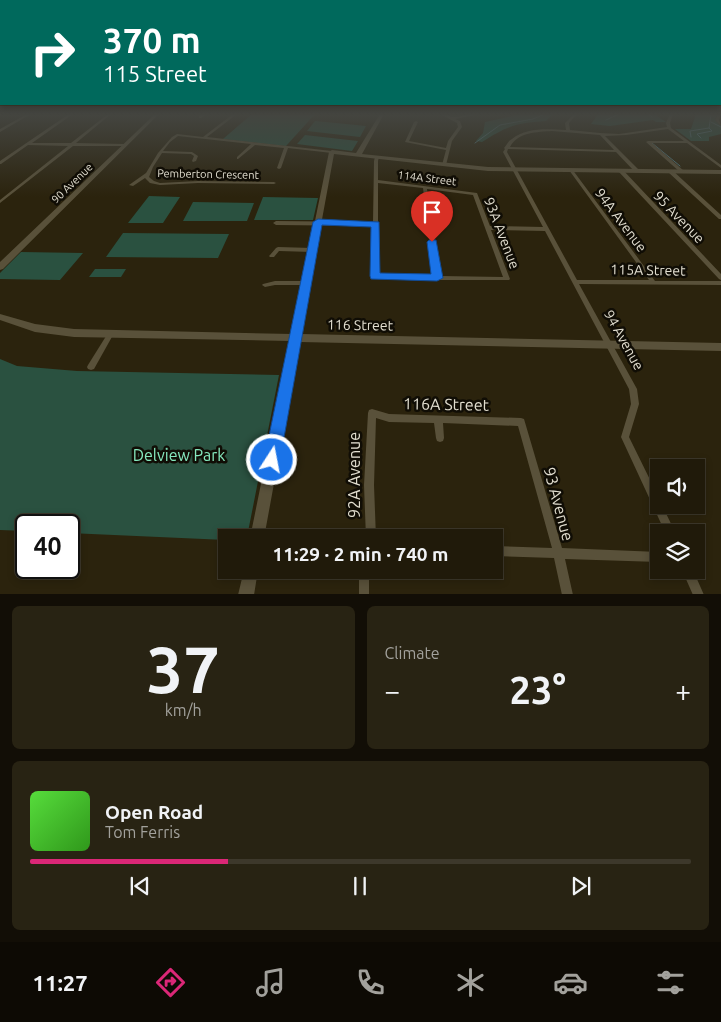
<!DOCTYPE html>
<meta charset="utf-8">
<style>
body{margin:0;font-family:Ubuntu,sans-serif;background:#282313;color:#f1f3f6;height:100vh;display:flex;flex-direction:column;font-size:19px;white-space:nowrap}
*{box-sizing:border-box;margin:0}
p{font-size:16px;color:#a2a19c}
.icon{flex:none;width:28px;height:28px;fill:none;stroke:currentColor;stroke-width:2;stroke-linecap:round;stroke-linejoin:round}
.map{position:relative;height:594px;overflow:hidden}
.panel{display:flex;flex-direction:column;gap:12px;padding:12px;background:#120e06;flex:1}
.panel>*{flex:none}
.guide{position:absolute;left:0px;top:0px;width:721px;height:105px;box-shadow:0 2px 8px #0003,0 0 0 1px #3d382b;background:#00695c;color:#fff;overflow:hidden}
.buttons{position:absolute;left:650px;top:459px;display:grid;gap:10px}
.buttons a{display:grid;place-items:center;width:55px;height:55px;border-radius:0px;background:#201a0a;box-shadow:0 2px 8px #0003,0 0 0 1px #3d382b;font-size:25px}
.speed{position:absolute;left:15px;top:514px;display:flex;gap:10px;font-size:25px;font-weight:700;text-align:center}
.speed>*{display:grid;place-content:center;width:65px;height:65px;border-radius:50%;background:#201a0a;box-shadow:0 2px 8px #0003,0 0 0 1px #3d382b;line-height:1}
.speed .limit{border:2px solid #111;border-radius:8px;background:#fff;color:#111}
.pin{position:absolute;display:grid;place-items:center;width:42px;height:42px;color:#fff;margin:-51px -21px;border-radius:50% 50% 50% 0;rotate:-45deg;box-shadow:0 0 5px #0007}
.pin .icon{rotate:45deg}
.me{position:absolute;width:55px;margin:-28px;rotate:11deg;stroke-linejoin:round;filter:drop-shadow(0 0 4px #0008)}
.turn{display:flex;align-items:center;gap:18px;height:105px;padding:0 20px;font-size:22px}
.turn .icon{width:65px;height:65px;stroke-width:2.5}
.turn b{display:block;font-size:35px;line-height:42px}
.big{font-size:38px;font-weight:700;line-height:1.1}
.panel .widget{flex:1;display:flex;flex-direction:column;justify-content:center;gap:8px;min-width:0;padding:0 18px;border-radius:8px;background:#282313}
.panel .dial{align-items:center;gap:0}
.dial b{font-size:65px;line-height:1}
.song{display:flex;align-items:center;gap:15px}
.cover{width:60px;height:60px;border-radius:8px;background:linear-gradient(135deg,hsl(110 70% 55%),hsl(110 70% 35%))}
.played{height:5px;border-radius:2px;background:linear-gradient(90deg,#db2777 30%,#3d382b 30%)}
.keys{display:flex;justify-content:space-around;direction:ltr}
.heat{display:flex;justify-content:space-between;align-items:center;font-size:28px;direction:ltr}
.panel .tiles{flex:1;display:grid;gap:12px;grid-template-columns:1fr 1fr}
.widget:last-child{grid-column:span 2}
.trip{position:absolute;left:218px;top:529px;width:285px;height:50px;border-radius:0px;background:#201a0a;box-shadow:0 2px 8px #0003,0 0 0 1px #3d382b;font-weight:700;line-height:50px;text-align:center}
.tabs{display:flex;height:80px;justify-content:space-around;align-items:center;background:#0d0a04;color:#a2a19c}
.tabs .icon{width:35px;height:35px}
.tabs .on{color:#db2777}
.tabs b{font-size:22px;color:#f1f3f6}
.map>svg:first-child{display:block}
</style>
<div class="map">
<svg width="721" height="595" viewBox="0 0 721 595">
<rect width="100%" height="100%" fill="#2b230d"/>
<path fill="#2a5140" d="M 252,114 L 315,114 L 286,146 L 223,139 Z
M 521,114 L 553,114 L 546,121 C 516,123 507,126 482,142 L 476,141 L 483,133 L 485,122 Z
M 598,114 L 654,114 L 666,122 L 656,122 L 653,120 L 610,126 L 591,124 Z
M 696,114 L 717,114 L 715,120 L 721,126 L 721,134 L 709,137 L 709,141 L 691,141 L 675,129 L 691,129 Z
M 315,121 L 316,121 L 366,126 L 360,137 L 307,131 Z
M 305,135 L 358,141 L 352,151 L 297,144 Z
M 149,196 L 180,197 L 163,223 L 128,223 Z
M 263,197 L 318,198 L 313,220 L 254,220 Z
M 193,202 L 254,203 L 247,221 L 183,221 Z
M 123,233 L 124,233 L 229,234 L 218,258 L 106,257 Z
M 21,252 L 83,253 L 60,280 L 0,279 L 0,273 Z
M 95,269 L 126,269 L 121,277 L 89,277 Z
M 0,359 L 17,366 L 77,371 L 279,375 L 247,537 L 226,538 L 226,540 L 69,533 L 69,525 L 26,525 L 26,531 L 0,530 Z"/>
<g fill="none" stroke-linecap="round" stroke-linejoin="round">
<path stroke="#537c83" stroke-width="1" d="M 648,114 L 652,117
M 606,120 L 619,114
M 711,122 L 721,127
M 691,137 L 690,131 L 709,128
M 701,138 L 697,134 L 712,131 L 709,128 L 711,114
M 654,142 L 652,143 L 680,166
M 475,143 L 500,125 L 533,119 L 545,114"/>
<path fill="#59513a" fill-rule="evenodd" d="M 27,114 L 31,114 L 0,132 L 0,129 Z
M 69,114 L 73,114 L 32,143 L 71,143 L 108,114 L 111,114 L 76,143 L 125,144 L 127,145 L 125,146 L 73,146 L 0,203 L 0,200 L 68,146 L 28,145 L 1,164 L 0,164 L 0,161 Z
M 203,114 L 207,114 L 201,118 L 199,118 L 199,116 Z
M 233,114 L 237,114 L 207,137 L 332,151 L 334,152 L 332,153 L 288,148 L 281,168 L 279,169 L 277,168 L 284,148 L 255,145 L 238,159 L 237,159 L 237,157 L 251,144 L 178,136 L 170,142 L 163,151 L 192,152 L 198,156 L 196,161 L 193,162 L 192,161 L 194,156 L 191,154 L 162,153 L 153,167 L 149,177 L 154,181 L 160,183 L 198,181 L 274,182 L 276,183 L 274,184 L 198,183 L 160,185 L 150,183 L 145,178 L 133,186 L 129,185 L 146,173 L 158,153 L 172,137 L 177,134 L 203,137 Z
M 442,114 C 446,114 450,117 454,117 C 462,117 470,113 479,114 L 455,119 L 460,121 L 462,127 L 452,141 L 446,165 L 444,166 L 442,165 L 446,150 L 405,142 L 414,122 L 416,121 L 418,122 L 409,141 L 446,148 L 448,141 L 458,127 L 457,123 L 442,115 Z
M 574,114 L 577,114 L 569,123 L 570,130 L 600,133 L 619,134 L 667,127 L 666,123 L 670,114 L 673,114 L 670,123 L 671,128 L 721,165 L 721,168 L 687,143 L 652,143 L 684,171 L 680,172 L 646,142 L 648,141 L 684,141 L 668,129 L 626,135 L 605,136 L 639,170 L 639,171 L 637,172 L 635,172 L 616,152 L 508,149 L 507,152 L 577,280 L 649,280 L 569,170 L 571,169 L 572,169 L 655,281 L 721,281 L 721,285 L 579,284 L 637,389 L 639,404 L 629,437 L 659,498 L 659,505 L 662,505 L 675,532 L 665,532 L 621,437 L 631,404 L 629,389 L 545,231 L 491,230 L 510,279 L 509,280 L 437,280 L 373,277 L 372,276 L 373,226 L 276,225 L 273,223 L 276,221 L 373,222 L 374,161 L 375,157 L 377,156 L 379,157 L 378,161 L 378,180 L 477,193 L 490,226 L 543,227 L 503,152 L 505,149 L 504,148 C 507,145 508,141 512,139 C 526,127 548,129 566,130 L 565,123 ZM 552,131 L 600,135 L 614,150 L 510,147 C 518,132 537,132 552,131 ZM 378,183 L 423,188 L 434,275 L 378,274 ZM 427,189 L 473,195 L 503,277 L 440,276 Z
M 619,170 L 623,170 L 721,274 L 721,280 L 719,279 L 619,172 Z
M 668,170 L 672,170 L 721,215 L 721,219 L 719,219 L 668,172 Z
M 278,247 L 312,248 L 315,250 L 312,252 L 279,251 L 274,257 L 270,257 L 269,256 L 270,255 L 276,248 Z
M 275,281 L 306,281 L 309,283 L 306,285 L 275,285 L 265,287 L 262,285 L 263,284 Z
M 110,332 L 112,333 L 113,335 L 94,369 L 91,370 L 88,369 L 87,367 L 88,365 L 108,333 Z
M 372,409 L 389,414 L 521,418 L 524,419 L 562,548 L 659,552 L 659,562 L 565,559 L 573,595 L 562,595 L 554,558 L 494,556 L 494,546 L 552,548 L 518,426 L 443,423 L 444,438 L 443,441 L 440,442 L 437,441 L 436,438 L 434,423 L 389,422 L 376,418 L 374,485 L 376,538 L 366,538 L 364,485 L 368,413 L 369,410 Z
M 359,570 L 369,570 L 369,595 L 359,595 Z
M 682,570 L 693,570 L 704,595 L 693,595 Z"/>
<path fill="#59513a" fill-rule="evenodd" d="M 155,114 L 159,114 L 3,269 L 0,270 L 0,262 Z
M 380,114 L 384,114 L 362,154 L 488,167 L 721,170 L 721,174 L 488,171 L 334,154 L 301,334 L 721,343 L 721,351 L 300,342 L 264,538 L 250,538 L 290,341 L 74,337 L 35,332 L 0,320 L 0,314 L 35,324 L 74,329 L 292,334 L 329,152 L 332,150 L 356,153 Z
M 718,114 L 721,114 L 719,120 L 721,126 L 715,120 Z
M 244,570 L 258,570 L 254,595 L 238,595 Z"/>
</g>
<linearGradient id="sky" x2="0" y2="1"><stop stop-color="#181307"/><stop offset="0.58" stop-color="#444540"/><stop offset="1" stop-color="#444540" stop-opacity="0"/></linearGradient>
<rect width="721" height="197" fill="url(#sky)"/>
<path fill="#1a73e8" stroke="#114b97" d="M 318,219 L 379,222 L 380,273 L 431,274 L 427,242 L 429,240 L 436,240 L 443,278 L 437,281 L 371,279 L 370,276 L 371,227 L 322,225 L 280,460 L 278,466 L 272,468 L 267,466 L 264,460 L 313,222 Z"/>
<g text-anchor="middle" stroke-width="5" stroke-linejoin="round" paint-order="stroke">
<g font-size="11" fill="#e2ded0" stroke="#100d05">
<text transform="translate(208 174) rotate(1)" y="4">Pemberton Crescent</text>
<text transform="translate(427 178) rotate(7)" y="4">114A Street</text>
<text transform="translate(72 183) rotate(-44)" y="4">90 Avenue</text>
</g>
<g font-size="14" fill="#e2ded0" stroke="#100d05">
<text transform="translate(679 217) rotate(46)" y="5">95 Avenue</text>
<text transform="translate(621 220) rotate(53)" y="5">94A Avenue</text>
<text transform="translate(502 233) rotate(69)" y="5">93A Avenue</text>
<text transform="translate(648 270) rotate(1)" y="5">115A Street</text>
<text transform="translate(360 325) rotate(1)" y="5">116 Street</text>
<text transform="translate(624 340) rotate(61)" y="5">94 Avenue</text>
</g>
<g font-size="16" fill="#e2ded0" stroke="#100d05">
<text transform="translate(446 404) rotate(1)" y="6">116A Street</text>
<text transform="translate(354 475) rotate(-90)" y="6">92A Avenue</text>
<text transform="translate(559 504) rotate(75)" y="6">93 Avenue</text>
</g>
<g font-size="16" fill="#86e8be" stroke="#100d05">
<text x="179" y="461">Delview Park</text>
</g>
</g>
</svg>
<div class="buttons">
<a><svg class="icon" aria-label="sound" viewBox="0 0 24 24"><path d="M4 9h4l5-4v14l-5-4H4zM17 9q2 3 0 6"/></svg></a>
<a><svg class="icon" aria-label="layers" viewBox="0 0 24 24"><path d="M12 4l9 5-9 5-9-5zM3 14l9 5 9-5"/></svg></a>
</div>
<div class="speed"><div class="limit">40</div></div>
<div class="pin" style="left:432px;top:242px;background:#d93025"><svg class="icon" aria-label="arrive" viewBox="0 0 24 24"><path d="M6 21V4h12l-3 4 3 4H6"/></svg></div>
<svg class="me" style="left:272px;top:460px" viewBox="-20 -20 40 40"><circle r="17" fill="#1a73e8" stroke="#fff" stroke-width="3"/><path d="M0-11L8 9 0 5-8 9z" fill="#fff"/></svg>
<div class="trip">11:29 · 2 min · 740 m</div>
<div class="guide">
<div class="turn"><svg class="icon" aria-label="right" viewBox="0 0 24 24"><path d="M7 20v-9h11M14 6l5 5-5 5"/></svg><div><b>370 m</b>115 Street</div></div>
</div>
</div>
<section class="panel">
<div class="tiles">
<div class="widget dial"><b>37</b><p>km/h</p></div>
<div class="widget"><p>Climate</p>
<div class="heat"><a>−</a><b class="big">23°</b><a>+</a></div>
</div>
<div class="widget">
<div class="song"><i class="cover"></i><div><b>Open Road</b><p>Tom Ferris</p></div></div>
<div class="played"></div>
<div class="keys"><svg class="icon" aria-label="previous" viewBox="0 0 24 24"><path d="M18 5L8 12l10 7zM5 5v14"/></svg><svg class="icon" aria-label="pause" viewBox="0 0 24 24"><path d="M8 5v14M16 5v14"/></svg><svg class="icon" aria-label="next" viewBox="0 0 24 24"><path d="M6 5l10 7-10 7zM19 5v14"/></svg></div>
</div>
</div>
</section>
<nav class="tabs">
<b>11:27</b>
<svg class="icon on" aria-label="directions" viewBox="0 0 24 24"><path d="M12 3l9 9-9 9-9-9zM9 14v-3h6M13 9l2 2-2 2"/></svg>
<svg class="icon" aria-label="music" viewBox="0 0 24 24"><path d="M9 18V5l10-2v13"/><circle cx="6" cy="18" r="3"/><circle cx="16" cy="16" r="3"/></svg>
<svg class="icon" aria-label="phone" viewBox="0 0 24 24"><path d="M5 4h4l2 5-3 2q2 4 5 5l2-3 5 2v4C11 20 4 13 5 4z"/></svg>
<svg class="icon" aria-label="climate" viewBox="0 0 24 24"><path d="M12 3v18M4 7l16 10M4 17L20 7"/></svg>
<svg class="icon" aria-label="car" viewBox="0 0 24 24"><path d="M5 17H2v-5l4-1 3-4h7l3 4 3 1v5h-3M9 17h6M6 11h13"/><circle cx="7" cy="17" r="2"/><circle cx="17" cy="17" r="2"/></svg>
<svg class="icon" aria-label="filters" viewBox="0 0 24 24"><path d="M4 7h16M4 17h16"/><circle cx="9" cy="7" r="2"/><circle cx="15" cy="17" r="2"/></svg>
</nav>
